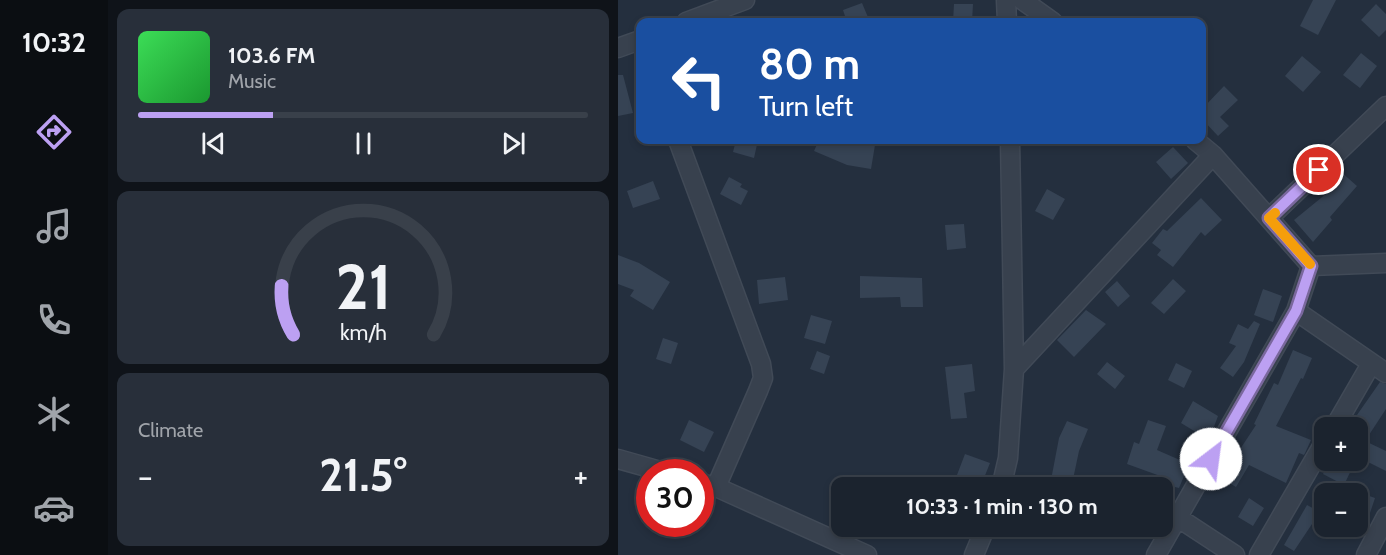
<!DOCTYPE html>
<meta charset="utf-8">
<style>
body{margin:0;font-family:Cabin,sans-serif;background:#282f3a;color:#f1f3f6;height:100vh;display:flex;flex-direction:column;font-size:22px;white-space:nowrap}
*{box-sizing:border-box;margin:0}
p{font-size:20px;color:#a0a4aa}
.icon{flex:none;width:33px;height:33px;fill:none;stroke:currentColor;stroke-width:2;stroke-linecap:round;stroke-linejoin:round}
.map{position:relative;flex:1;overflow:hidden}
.drawer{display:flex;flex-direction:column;gap:9px;padding:9px;background:#0f1319;width:510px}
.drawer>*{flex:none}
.hud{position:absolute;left:18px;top:18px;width:570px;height:126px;border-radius:12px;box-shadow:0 3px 9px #0003,0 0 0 2px #39404a;background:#1a4fa0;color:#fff;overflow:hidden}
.controls{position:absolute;left:696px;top:417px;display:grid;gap:12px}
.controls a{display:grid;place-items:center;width:54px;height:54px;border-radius:12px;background:#1b232e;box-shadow:0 3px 9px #0003,0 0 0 2px #39404a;font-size:30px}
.speed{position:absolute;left:18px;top:459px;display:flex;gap:12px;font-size:30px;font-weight:700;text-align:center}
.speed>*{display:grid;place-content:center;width:78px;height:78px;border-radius:50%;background:#1b232e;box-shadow:0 3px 9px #0003,0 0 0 2px #39404a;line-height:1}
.speed .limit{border:9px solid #d22;background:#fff;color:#111}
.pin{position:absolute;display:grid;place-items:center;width:51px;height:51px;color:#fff;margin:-26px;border:3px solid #fff;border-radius:50%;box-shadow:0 2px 6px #0007}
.me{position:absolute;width:66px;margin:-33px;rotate:30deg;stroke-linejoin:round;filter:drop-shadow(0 0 4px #0008)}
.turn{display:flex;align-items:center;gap:21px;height:126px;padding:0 24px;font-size:27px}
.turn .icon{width:78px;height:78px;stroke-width:2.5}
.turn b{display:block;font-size:42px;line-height:51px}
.big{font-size:45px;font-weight:700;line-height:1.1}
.drawer .widget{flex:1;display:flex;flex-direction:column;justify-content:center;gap:9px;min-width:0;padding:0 21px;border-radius:12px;background:#282f3a}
.drawer .dial{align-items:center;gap:0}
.dial svg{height:156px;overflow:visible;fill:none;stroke:#39404a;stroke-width:7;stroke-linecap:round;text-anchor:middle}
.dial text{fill:#f1f3f6;stroke:none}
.song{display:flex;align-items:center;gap:18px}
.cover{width:72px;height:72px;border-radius:9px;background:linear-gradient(135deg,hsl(130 70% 55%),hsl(130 70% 35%))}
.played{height:6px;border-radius:3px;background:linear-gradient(90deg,#bca0f2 30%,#39404a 30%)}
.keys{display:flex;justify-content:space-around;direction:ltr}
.heat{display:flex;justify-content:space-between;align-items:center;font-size:33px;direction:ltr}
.trip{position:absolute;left:213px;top:477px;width:342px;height:60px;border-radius:12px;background:#1b232e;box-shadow:0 3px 9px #0003,0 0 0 2px #39404a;font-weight:700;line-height:60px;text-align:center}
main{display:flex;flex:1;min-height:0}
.dock{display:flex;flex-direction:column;width:108px;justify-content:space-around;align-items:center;background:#0b0e12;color:#a0a4aa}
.dock .icon{width:42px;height:42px}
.dock .active{color:#bca0f2}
.dock b{font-size:27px;color:#f1f3f6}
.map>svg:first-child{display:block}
</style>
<main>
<nav class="dock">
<b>10:32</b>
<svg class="icon active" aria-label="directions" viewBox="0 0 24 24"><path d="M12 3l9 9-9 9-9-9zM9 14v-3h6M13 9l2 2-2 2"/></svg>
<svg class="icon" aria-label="music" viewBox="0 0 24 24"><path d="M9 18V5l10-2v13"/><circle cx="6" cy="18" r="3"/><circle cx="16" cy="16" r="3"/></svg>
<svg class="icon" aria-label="phone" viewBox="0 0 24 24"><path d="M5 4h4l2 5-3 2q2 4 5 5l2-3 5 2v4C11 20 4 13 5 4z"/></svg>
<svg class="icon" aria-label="climate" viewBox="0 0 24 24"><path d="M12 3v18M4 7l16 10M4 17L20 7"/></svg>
<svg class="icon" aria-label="car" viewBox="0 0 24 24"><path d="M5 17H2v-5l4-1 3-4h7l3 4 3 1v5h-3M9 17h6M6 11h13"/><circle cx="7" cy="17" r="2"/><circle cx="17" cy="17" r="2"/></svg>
</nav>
<section class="drawer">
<div class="widget">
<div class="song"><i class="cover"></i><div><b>103.6 FM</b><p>Music</p></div></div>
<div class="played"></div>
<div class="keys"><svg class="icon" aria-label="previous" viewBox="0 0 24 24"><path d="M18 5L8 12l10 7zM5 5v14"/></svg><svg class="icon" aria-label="pause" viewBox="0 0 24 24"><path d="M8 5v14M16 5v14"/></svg><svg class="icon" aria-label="next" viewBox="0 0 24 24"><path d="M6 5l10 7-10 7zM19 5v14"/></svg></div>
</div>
<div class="widget dial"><svg viewBox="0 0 100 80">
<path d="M14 69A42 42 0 1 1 86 69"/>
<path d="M14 69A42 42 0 0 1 8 44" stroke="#bca0f2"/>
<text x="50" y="56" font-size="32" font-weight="700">21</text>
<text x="50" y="72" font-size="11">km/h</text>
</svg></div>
<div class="widget"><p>Climate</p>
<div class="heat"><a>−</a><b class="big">21.5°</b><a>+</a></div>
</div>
</section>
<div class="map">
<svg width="768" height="555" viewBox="0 0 768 555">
<rect width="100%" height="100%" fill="#242f3e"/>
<path fill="#364354" d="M 695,0 L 718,0 L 700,35 L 682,26 Z
M 244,3 L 252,22 L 229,22 L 225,10 Z
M 336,4 L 355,4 L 354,22 L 335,22 Z
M 758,4 L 768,14 L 768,30 L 761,37 L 743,20 Z
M 743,53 L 759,66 L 742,88 L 725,75 Z
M 684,56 L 703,72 L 685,92 L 667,76 Z
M 0,75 L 5,75 L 15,113 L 0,116 Z
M 606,86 L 620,100 L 602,117 L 611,126 L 600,136 L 584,119 L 584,109 Z
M 118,140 L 140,140 L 136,158 L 115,152 Z
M 201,140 L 223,140 L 257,145 L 253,169 L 229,165 L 196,151 Z
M 555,147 L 570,163 L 553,179 L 538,162 Z
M 722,171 L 739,186 L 712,217 L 714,220 L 695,242 L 676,220 L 714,189 L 710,185 Z
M 111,177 L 124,184 L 122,187 L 130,191 L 123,205 L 102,194 Z
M 35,181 L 42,199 L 15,208 L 9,191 Z
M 429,189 L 447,199 L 435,220 L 417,211 Z
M 583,198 L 604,220 L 587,236 L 583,232 L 555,267 L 539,255 L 543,250 L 534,243 L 545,229 L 549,231 Z
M 346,224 L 348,248 L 329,250 L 327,225 Z
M 0,255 L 21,263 L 52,282 L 35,310 L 12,296 L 16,290 L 0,284 Z
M 242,276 L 304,278 L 305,307 L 283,307 L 282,297 L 242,298 Z
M 167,277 L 170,300 L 141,304 L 139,280 Z
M 555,279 L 568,291 L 546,314 L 533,303 Z
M 499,281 L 512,296 L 500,307 L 487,292 Z
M 645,289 L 664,296 L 655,322 L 636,315 Z
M 468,310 L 488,324 L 456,357 L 439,340 Z
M 193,315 L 214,321 L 207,344 L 186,338 Z
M 636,321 L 642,324 L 626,362 L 615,377 L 602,368 L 618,346 L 611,343 L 620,324 L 630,329 Z
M 45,338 L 60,343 L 53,364 L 38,359 Z
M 675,350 L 694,358 L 685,379 L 683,378 L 658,426 L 693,440 L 688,451 L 686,455 L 681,453 L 668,483 L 631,465 L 618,487 L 603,478 L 638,425 L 636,424 L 656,383 L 660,385 Z
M 199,351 L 212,356 L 206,374 L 192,369 Z
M 489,362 L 507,376 L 497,389 L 479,374 Z
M 558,363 L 574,371 L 566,388 L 550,380 Z
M 354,364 L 357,391 L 346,393 L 349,418 L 333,419 L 327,367 Z
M 762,382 L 768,384 L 768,409 L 747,441 L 768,451 L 768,471 L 740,457 L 740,428 L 732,425 Z
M 575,401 L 600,416 L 591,440 L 563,423 Z
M 71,420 L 96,432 L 86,452 L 62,440 Z
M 530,420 L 548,426 L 539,450 L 571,464 L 561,488 L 557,487 L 544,510 L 545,477 L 509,464 L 516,442 L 521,444 Z
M 449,421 L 470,429 L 461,451 L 454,484 L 433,480 L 441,438 Z
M 347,454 L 372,463 L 362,488 L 334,488 Z
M 712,460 L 738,460 L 726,485 L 705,474 Z
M 743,493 L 757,498 L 752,513 L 740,509 Z
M 631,498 L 646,508 L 635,526 L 620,517 Z
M 689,505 L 702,512 L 676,551 L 666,545 Z"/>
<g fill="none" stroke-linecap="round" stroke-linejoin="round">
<g stroke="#414a57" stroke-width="21">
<path id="street" d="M 388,0 L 389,22
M 404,0 L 435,22
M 68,22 L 127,0
M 0,48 L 22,40
M 60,140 L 143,364 L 145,378 L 140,391 L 98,487
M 577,140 L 595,155 L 693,266
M 651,218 L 768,106
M 693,266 L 768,263
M 678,311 L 768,373
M 396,369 L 595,155
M 716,428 L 753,364
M 0,459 L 46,472
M 82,483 L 98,487 L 249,555
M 383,488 L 390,458 L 396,369 L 392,140
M 559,517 L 617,555
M 356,555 L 368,526
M 538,555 L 678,311 L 693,266
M 641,555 L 706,443
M 748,555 L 768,517"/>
</g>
<use href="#street" stroke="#38414e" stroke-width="18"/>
</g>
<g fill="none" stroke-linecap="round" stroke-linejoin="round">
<g stroke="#7a689d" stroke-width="15">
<path id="route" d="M 593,459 L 678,311 L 693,266 L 651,218 L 701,170"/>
</g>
<use href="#route" stroke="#bca0f2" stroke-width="10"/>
<path stroke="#f59e0b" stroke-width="10" d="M 657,213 L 651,218 L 692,264"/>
</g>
</svg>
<div class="controls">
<a>+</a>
<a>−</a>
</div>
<div class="speed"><div class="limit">30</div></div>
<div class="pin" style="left:701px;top:170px;background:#d93025"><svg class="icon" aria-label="arrive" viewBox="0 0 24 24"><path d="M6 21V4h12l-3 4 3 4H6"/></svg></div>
<svg class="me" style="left:593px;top:459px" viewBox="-20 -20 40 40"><circle r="19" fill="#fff"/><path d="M0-13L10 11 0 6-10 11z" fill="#bca0f2"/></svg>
<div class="trip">10:33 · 1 min · 130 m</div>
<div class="hud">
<div class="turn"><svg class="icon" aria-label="left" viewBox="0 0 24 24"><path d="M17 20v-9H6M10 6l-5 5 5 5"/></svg><div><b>80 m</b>Turn left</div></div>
</div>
</div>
</main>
